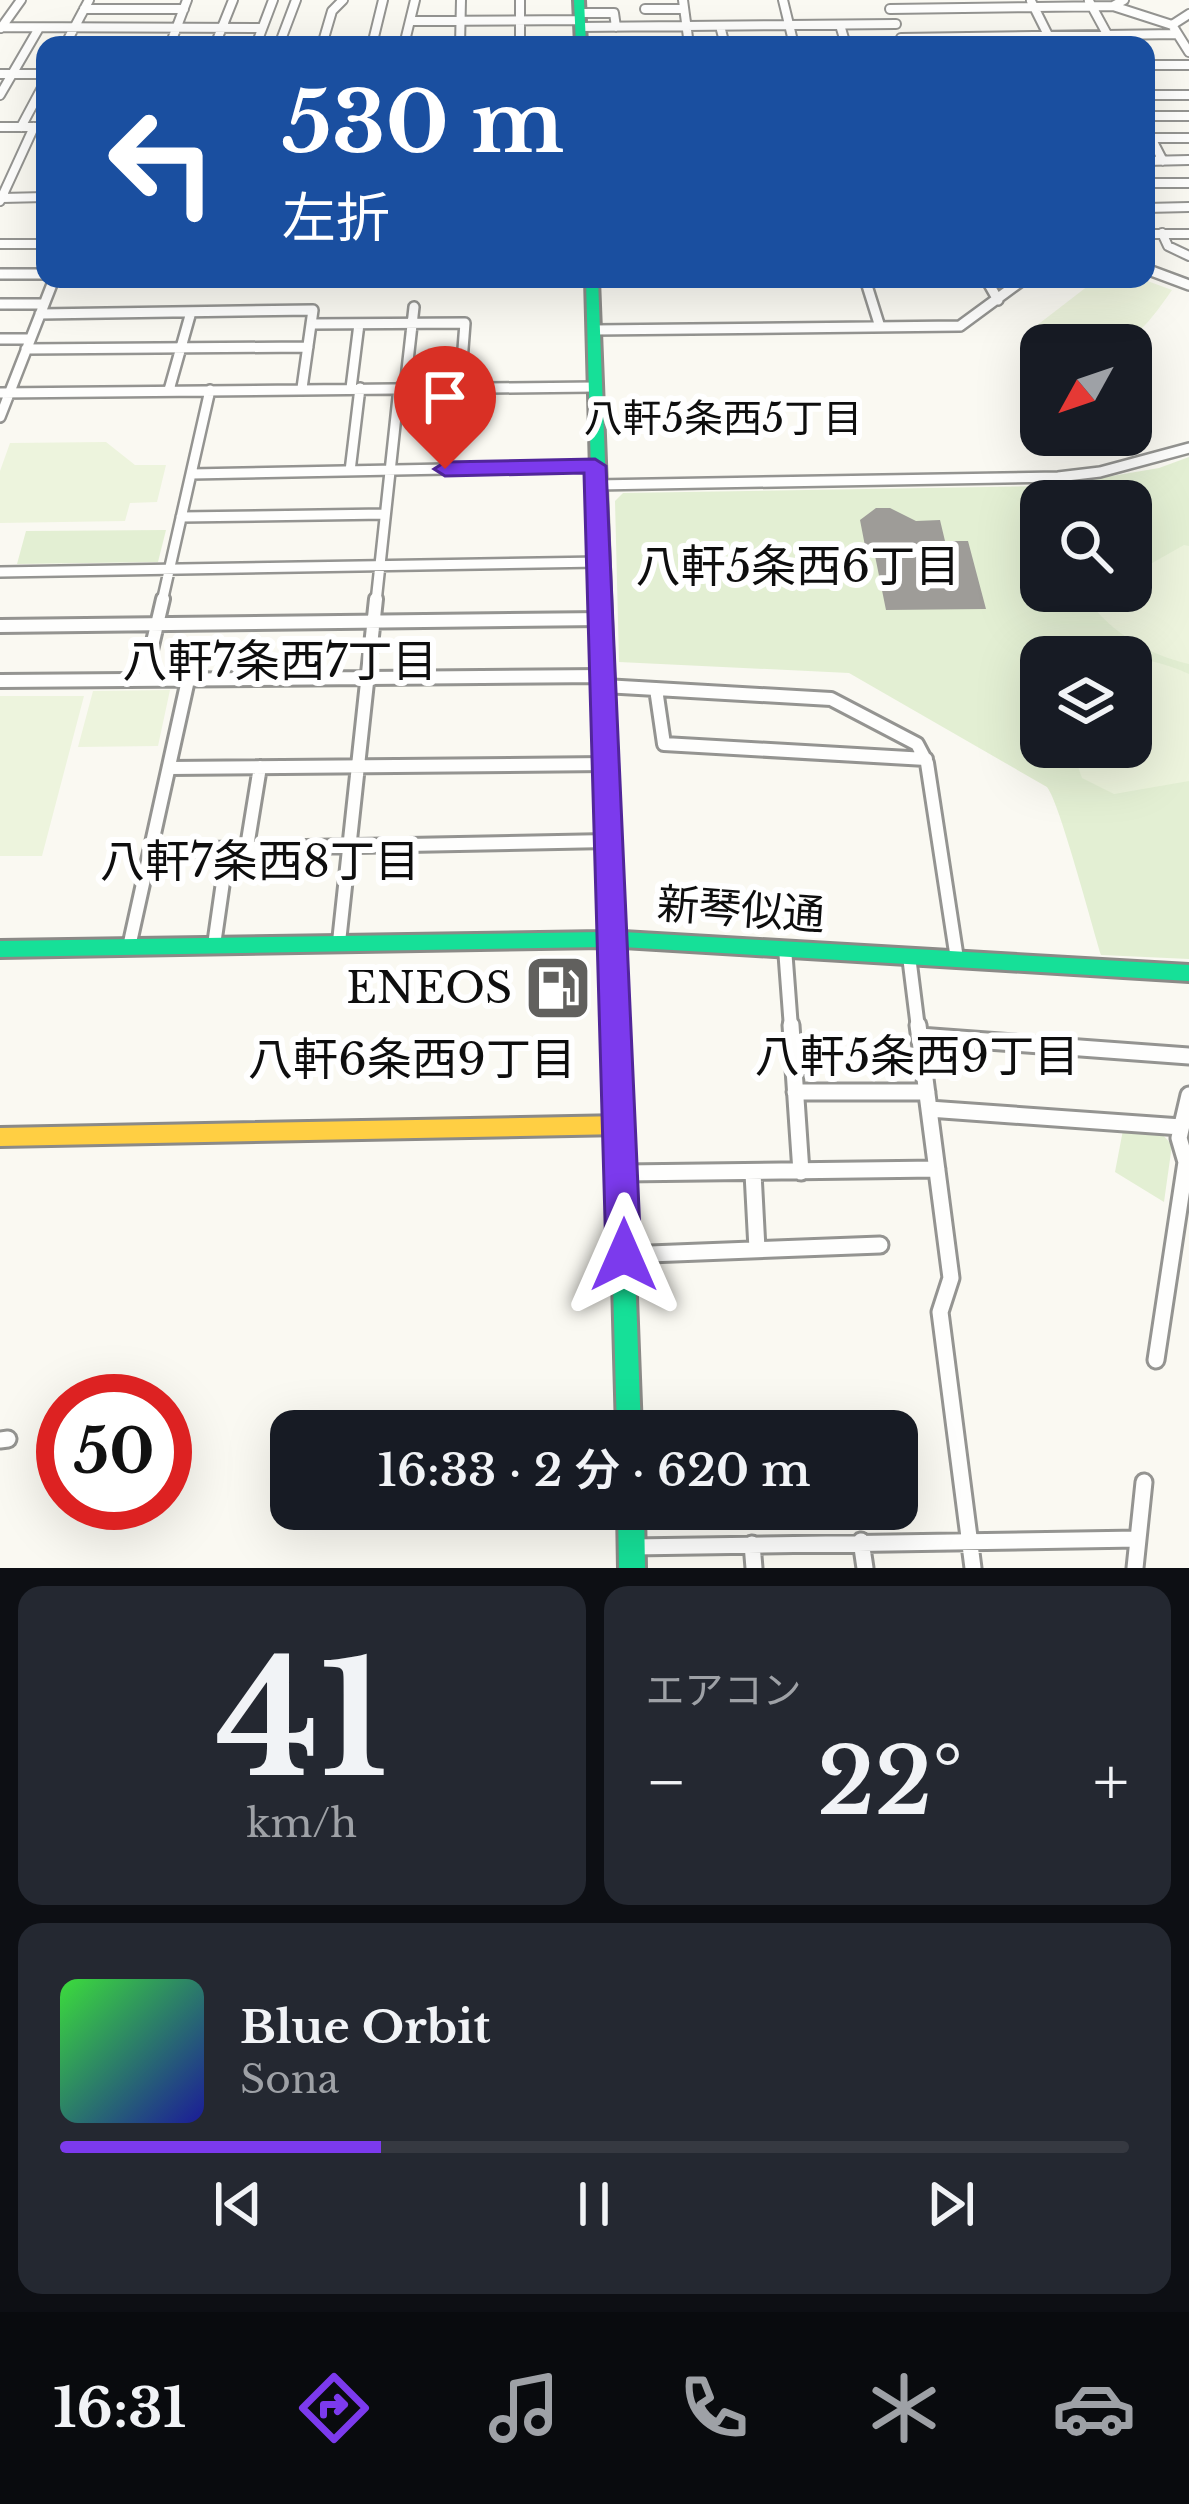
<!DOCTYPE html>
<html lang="ja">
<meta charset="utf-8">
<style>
body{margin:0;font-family:"Libre Baskerville","Noto Sans JP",serif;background:#242831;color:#f1f3f6;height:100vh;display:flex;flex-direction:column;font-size:45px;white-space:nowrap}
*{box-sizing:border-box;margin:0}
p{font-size:39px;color:#9ea1a6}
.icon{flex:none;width:66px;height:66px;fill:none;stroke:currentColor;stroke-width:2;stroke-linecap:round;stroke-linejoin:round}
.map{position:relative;height:1568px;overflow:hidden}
.side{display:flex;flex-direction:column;gap:18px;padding:18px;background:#0d0f14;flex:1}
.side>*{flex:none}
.guide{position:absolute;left:36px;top:36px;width:1119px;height:252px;border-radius:24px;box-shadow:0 12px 48px #0002;background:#1a4fa0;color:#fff;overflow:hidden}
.needle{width:78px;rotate:230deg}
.controls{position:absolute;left:1020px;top:324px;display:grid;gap:24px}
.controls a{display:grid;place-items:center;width:132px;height:132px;border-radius:24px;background:#171b24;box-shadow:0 12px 48px #0002;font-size:60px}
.speed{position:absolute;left:36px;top:1374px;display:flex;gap:24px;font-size:60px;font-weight:700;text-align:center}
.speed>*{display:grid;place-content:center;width:156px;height:156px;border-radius:50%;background:#171b24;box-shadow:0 12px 48px #0002;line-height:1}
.speed .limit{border:18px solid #d22;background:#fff;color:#111}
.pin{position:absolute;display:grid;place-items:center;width:102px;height:102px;color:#fff;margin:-123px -51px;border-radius:50% 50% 50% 0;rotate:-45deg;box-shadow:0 0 12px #0007}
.pin .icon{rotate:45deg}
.me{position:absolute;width:132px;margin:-66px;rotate:0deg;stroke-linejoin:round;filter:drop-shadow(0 0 9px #0008)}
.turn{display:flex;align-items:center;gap:42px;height:252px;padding:0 48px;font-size:54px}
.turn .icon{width:156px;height:156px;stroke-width:2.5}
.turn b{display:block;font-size:84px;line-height:102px}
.big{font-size:90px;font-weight:600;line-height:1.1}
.side .card{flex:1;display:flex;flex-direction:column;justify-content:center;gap:18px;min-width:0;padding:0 42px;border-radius:24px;background:#242831}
.side .dial{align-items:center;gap:0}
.dial b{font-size:156px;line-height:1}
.song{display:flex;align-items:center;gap:36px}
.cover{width:144px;height:144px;border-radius:18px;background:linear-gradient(135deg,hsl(120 70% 55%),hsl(240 70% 35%))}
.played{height:12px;border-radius:6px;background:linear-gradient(90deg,#7c3aed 30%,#363941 30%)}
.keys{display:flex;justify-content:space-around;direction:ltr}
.heat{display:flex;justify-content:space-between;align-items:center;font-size:66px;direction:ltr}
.side .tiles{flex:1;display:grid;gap:18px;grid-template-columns:1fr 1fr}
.card:last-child{grid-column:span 2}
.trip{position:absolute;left:270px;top:1410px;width:648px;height:120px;border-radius:24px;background:#171b24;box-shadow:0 12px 48px #0002;font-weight:600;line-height:120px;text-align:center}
.tab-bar{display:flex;height:192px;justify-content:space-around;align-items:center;background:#090b0e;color:#9ea1a6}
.tab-bar .icon{width:84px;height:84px}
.tab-bar .on{color:#7c3aed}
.tab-bar b{font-size:54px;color:#f1f3f6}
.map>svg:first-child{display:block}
</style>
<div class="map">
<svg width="1189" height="1568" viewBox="0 0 1189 1568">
<rect width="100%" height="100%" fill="#faf9f2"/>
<path fill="#e3efd3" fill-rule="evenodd" d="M 1189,457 L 1189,959 L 1101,955 C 1092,926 1059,801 1047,787 L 849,673 L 619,662 L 615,501 L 623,493 L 1053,486 L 1159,468 ZM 1041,501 L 1131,501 L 1131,591 L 1041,591 ZM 1041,657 L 1131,657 L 1131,747 L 1041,747 Z
M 166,530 L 158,562 L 17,564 L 26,531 Z
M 1123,1130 L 1163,1135 L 1172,1145 L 1164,1202 L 1115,1172 Z"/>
<path fill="#edf4dd" d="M 1097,279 L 1142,279 L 1172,290 C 1126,357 1111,357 1036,326 Z
M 106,442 L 135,465 L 166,465 L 157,502 L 130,503 L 125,521 L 0,523 L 0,471 L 10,443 Z
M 1184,545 L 1189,546 L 1189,664 C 1150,655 1112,634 1088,600 L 1104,591 L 1131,591 L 1131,575 Z
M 1109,655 C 1137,657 1163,662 1189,674 L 1189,781 L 1114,794 L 1082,778 L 1071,747 L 1131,747 L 1131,657 L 1081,657 Z
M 170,690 L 158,746 L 78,747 L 93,691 Z
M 0,696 L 84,696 L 42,856 L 0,856 Z"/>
<path fill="#9e9c98" d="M 876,508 L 890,508 L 916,521 L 940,520 L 945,541 L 968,541 L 986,609 L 886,610 L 873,546 L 865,546 L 860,520 Z"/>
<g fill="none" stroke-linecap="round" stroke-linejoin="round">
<g stroke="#949491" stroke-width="12">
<path id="street-far3" d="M 520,0 L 520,43
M 683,0 L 689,45
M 783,0 L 794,45
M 1031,1 L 1053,45
M 1089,1 L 1113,45
M 1113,6 L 1172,25
M 84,9 L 184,9
M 645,9 L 684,9
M 890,9 L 1113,6 L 1124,0
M 580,13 L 614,13 L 616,27
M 1189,14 L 1172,25 L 1189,52
M 412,21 L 580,20
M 840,25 L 846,45
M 720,26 L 725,45
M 0,27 L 262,28
M 580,27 L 896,24
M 1,28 L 21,0
M 901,38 L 1177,34
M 460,43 L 581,42
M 65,45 L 89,0
M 170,45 L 187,0
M 215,45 L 233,0
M 256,45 L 273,0
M 279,45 L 296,0
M 322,45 L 332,11 L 343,0
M 372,45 L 383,0
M 404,45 L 415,0
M 460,45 L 461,0
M 1146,65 L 1189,65
M 0,74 L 45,74
M 0,95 L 39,28
M 1146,95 L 1189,95
M 1146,116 L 1189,116
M 0,127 L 45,127
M 21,127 L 45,82
M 1146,128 L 1163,161
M 1146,138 L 1189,138
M 1146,161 L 1189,160
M 1146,183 L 1189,183
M 2,198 L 45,197
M 0,201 L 34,127
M 1146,208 L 1189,207
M 1162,233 L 1168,246 L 1189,256
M 1146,234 L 1189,234
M 0,244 L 45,244"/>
</g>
<g stroke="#949491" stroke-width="14">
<path id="street-far2" d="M 1146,269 L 1189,285
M 0,274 L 45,274
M 865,279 L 880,327
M 986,279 L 998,300
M 0,304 L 43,304
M 40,314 L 313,310 L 302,388
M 311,324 L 465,323 L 460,388
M 594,330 L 960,326 L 1024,279
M 0,339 L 30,339
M 26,349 L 308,347
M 351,388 L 359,324
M 405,388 L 414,307
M 169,390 L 191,312
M 0,393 L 595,387
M 0,417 L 54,279
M 350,471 L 360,388
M 191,474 L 595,466
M 596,485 L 1058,477 L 1100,472 L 1189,448
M 181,517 L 385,514
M 0,572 L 600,562
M 162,602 L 210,390
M 376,602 L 399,388"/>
</g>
<g stroke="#949491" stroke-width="18">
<path id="street-far1" d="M 0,626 L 602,619
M 144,680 L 163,599
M 0,681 L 604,676
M 604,686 L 831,699 L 917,744 L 927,763 L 957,959
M 656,689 L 664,744 L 926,759
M 169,768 L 606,764
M 247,847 L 260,767
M 151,850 L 608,841
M 339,942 L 376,599
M 214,945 L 228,847
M 129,947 L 188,680
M 785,948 L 791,1028
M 909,956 L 918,1028"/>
</g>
<g stroke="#949491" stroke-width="21">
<path id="street" d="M 791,1025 L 801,1172
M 918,1025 L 951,1278 L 940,1312 L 973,1568
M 919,1036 L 1189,1056
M 795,1092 L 927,1092
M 929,1109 L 1181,1127
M 624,1173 L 937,1169
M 753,1173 L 757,1249
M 624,1255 L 880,1245
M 1156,1360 L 1186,1162 L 1179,1138 L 1189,1095
M 0,1440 L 8,1439
M 861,1541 L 865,1568
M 752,1544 L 754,1568
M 632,1547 L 1138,1539
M 1135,1568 L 1144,1482"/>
</g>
<g stroke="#8b8a87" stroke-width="6">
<path id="fast" d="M 574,0 L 584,0 L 586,45 L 576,45 Z
M 586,279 L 598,279 L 623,932 L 1189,965 L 1189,981 L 623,947 L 641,1431 L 617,1431 L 604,947 L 0,957 L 0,941 L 603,932 Z
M 618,1509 L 644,1509 L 645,1568 L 619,1568 Z"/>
</g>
<g stroke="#8b8a87" stroke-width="6">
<path id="slow" d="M 622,1116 L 630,1118 L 633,1125 L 630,1132 L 622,1134 L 0,1146 L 0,1128 Z"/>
</g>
<use href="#street-far3" stroke="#fefefd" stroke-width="8"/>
<use href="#street-far2" stroke="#fefefd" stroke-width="9"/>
<use href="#street-far1" stroke="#fefefd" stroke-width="12"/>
<use href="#street" stroke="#fefefd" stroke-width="15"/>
<use href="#fast" fill="#16e098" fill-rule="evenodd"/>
<use href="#slow" fill="#ffcf43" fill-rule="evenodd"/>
</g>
<path fill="#7c3aed" stroke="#51269a" stroke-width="3" d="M 595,459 L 606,466 L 641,1255 L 636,1267 L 624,1271 L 611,1267 L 606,1255 L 584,473 L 445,476 L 434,469 L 445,462 Z"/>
<defs>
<g id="fuel-square" transform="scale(3.45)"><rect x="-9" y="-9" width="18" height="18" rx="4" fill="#61605e" stroke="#fff"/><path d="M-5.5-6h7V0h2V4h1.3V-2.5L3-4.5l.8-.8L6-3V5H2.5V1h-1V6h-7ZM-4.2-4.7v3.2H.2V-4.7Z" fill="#fff"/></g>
</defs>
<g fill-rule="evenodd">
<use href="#fuel-square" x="558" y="988"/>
</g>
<g text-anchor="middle" stroke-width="12" stroke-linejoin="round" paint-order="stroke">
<g font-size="39" fill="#0e0e0e" stroke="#fff">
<text x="723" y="432">八軒5条西5丁目</text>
</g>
<g font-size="42" fill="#0e0e0e" stroke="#fff">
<text transform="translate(741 909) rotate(4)" y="15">新琴似通</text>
</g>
<g font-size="42" fill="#0e0e0e" stroke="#fff" text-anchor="end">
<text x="512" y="1003">ENEOS</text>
</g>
<g font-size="45" fill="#0e0e0e" stroke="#fff">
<text x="798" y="582">八軒5条西6丁目</text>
<text x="280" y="677">八軒7条西7丁目</text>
<text x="260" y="877">八軒7条西8丁目</text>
<text x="917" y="1072">八軒5条西9丁目</text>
<text x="412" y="1075">八軒6条西9丁目</text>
</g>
</g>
</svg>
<div class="controls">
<a><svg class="needle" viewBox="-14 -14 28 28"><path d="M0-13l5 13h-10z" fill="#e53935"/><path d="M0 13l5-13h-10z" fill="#9ea1a6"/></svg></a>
<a><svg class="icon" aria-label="search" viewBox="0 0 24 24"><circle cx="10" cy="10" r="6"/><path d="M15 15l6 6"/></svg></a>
<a><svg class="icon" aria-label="layers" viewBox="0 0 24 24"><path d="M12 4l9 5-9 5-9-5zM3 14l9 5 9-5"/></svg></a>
</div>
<div class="speed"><div class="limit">50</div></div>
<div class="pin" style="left:445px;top:469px;background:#d93025"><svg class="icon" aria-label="arrive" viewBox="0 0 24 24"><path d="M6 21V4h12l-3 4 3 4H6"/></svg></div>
<svg class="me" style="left:624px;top:1255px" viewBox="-20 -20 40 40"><path d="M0-17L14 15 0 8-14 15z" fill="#7c3aed" stroke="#fff" stroke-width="4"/></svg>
<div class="trip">16:33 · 2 分 · 620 m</div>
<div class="guide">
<div class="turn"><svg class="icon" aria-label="left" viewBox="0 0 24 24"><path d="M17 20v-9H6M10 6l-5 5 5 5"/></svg><div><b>530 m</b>左折</div></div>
</div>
</div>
<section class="side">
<div class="tiles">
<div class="card dial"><b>41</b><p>km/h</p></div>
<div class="card"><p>エアコン</p>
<div class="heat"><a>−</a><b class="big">22°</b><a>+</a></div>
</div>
<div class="card">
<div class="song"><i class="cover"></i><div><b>Blue Orbit</b><p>Sona</p></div></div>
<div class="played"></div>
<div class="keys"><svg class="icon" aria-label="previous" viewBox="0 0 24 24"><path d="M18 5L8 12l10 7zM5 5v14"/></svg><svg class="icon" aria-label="pause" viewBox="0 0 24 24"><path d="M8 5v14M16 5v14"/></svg><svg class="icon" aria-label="next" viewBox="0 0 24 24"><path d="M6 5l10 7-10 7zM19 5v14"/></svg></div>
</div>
</div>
</section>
<nav class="tab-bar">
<b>16:31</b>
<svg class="icon on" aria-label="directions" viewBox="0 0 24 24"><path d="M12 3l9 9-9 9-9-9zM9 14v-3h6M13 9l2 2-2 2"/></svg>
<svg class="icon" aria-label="music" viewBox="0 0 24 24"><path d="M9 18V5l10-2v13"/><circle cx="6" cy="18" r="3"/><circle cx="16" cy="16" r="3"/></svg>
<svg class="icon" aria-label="phone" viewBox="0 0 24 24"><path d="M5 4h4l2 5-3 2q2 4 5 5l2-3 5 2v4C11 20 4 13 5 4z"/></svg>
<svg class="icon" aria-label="climate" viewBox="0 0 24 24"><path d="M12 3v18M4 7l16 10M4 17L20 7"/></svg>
<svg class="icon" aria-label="car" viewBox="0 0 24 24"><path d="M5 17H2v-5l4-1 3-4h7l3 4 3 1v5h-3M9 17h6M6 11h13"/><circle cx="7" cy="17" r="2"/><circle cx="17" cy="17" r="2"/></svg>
</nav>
